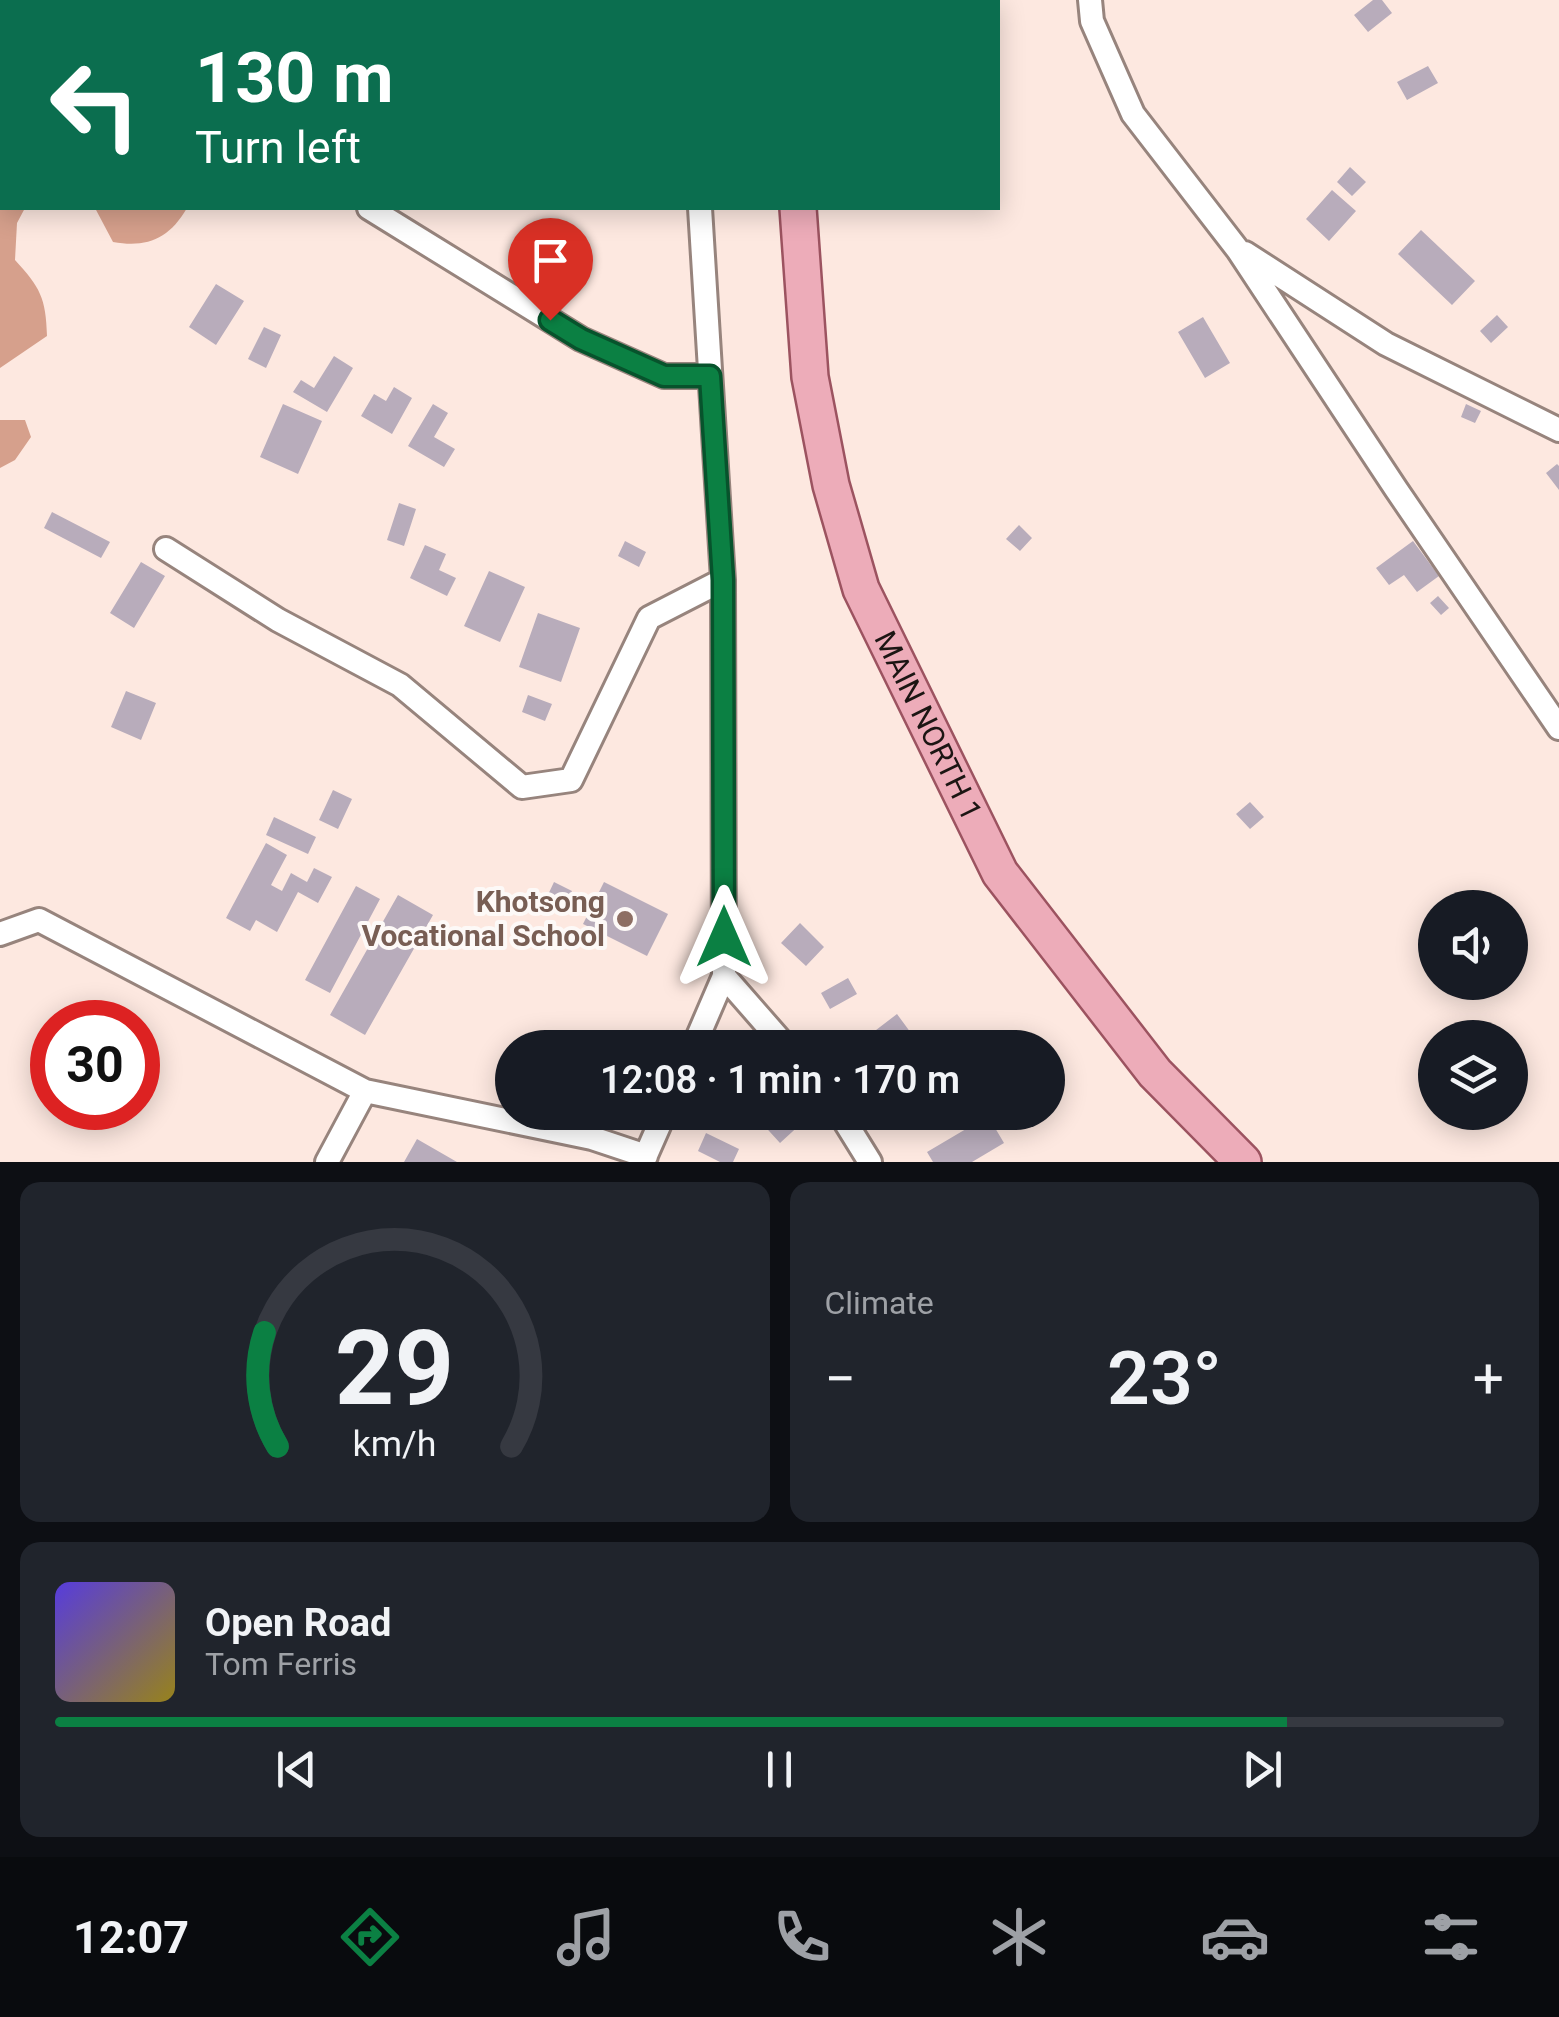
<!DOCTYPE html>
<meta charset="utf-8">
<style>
body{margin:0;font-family:Roboto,sans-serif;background:#20242c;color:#f1f3f6;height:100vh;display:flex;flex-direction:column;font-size:38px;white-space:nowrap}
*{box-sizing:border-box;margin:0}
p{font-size:32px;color:#9ea1a6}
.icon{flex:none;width:55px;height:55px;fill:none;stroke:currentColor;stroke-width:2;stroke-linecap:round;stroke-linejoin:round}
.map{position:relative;height:1162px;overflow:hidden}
.sheet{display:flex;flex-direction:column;gap:20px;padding:20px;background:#0d0f14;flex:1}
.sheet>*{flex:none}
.guide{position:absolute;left:0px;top:0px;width:1000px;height:210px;box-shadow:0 5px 25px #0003;background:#0b6e4f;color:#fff;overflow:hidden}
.controls{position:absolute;left:1418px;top:890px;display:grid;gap:20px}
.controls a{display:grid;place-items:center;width:110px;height:110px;border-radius:50%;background:#171b24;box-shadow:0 5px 25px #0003;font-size:50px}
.speed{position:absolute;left:30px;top:1000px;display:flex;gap:20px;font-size:50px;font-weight:700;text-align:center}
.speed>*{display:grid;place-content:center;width:130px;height:130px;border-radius:50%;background:#171b24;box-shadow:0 5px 25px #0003;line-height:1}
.speed .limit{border:15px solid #d22;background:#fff;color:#111}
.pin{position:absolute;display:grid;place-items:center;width:85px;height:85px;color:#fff;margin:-102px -42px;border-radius:50% 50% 50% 0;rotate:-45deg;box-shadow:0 0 10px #0007}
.pin .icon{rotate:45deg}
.me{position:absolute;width:110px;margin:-55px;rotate:0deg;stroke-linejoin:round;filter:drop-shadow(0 0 8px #0008)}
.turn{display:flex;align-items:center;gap:35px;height:210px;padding:0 30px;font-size:45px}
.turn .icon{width:130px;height:130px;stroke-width:2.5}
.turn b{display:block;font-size:70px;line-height:85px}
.big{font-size:75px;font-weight:600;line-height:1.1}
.sheet .card{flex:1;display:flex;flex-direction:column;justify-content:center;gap:15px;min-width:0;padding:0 35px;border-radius:20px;background:#20242c}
.sheet .dial{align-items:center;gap:0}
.dial svg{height:260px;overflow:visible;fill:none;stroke:#363941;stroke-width:7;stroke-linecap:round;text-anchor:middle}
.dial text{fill:#f1f3f6;stroke:none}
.song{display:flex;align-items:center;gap:30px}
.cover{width:120px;height:120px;border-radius:15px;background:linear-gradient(135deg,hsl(250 70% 55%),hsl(50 70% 35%))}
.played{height:10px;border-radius:5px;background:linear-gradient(90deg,#0b8043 85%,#363941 85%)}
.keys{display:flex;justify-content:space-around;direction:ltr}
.heat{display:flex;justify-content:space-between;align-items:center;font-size:55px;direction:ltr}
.sheet .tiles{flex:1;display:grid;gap:20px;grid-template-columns:1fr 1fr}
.card:last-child{grid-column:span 2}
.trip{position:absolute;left:495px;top:1030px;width:570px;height:100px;border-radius:50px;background:#171b24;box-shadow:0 5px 25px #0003;font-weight:600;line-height:100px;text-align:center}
.dock{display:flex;height:160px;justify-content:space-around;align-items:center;background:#090b0e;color:#9ea1a6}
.dock .icon{width:70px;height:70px}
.dock .active{color:#0b8043}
.dock b{font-size:45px;color:#f1f3f6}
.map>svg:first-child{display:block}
</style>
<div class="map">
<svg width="1559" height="1162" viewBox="0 0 1559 1162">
<rect width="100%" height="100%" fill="#fde8e0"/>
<path fill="#d6a08c" d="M 0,0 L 276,0 L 2,2 L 2,208 L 25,208 L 17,223 L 15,260 C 40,287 46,298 47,336 L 0,368 Z
M 95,208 L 187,208 C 169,239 147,248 113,242 Z
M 0,420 L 25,420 L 31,437 L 15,460 L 0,468 Z"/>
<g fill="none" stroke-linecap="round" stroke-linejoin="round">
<path stroke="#a0c7ef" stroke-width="9" d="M 178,2 L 178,0
M 0,194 L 2,192"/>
</g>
<path fill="#b8acbb" d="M 1373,0 L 1382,0 L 1392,13 L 1368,32 L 1354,15 Z
M 1428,66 L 1438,83 L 1407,100 L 1397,82 Z
M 1350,167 L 1366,182 L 1352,196 L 1337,182 Z
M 1332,190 L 1356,211 L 1329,241 L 1306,219 Z
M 1421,230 L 1475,281 L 1452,305 L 1398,254 Z
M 216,284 L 244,301 L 216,345 L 189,327 Z
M 1497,315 L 1508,327 L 1491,343 L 1480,331 Z
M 1203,317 L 1230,363 L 1205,378 L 1178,332 Z
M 264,327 L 281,335 L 266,368 L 248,359 Z
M 334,356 L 353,368 L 327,412 L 293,392 L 301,380 L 314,388 Z
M 394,387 L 412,398 L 392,434 L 361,416 L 374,394 L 386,401 Z
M 283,404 L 322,421 L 298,474 L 260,457 Z
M 433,404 L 448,413 L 434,437 L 455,449 L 444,467 L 408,446 Z
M 1466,404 L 1481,411 L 1475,423 L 1461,417 Z
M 1557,464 L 1559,466 L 1559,490 L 1546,473 Z
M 399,503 L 416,509 L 404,546 L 387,540 Z
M 52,512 L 110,542 L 101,558 L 44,528 Z
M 1019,525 L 1032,538 L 1020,551 L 1006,539 Z
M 625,541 L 646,552 L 639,567 L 618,556 Z
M 1413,541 L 1439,576 L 1417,592 L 1404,575 L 1389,585 L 1376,568 Z
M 425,545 L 446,554 L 439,570 L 456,578 L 447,596 L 410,578 Z
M 141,562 L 165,576 L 134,628 L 110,613 Z
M 489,571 L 525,587 L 500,642 L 464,626 Z
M 1438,596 L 1449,608 L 1441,615 L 1430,603 Z
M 538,613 L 580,628 L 561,682 L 519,667 Z
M 126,691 L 156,703 L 141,740 L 111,727 Z
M 528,695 L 552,704 L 545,721 L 522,712 Z
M 333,790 L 352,799 L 338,829 L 319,820 Z
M 1250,802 L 1264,817 L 1250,829 L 1236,814 Z
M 274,817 L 316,837 L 308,854 L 266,835 Z
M 266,843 L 287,855 L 271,885 L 282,891 L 291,873 L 307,882 L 314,868 L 332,877 L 318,903 L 298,892 L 277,932 L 256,920 L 250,931 L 226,918 Z
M 554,882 L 572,891 L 564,907 L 546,899 Z
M 604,882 L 668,914 L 647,956 L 583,924 Z
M 356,886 L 380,899 L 330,993 L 305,980 Z
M 398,895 L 433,915 L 365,1035 L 330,1015 Z
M 800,923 L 824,947 L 806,966 L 781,943 Z
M 848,978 L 857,994 L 830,1009 L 821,993 Z
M 897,1014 L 919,1044 L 915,1048 L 869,1048 L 863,1040 Z
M 768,1112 L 797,1112 L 804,1121 L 780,1143 L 759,1120 Z
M 988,1116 L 1004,1143 L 972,1162 L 933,1162 L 927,1152 Z
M 706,1133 L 739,1149 L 733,1162 L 720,1162 L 698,1151 Z
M 417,1139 L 457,1162 L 404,1162 Z"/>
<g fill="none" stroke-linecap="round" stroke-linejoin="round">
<g stroke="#97847d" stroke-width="28">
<path id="street" d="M 1090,0 L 1092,21 L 1133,114 L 1238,250 L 1396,489 L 1559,728
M 676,2 L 676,0
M 369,208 L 581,339 L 664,376 L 710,376
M 1245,253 L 1386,344 L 1559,430
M 166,549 L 278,620 L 400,685 L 522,787 L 571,780 L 649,618 L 723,580
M 0,934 L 39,920 L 365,1091 L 592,1138 L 646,1156
M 724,976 L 787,1048
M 693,1048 L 724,976 L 723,580 L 700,208
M 839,1112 L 870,1162
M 327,1162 L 365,1091
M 643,1162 L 665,1112"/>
</g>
<g stroke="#9c5360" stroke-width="40">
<g id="primary">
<path d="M 808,2 L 808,0"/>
<path id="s1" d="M 798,208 L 810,377 L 831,485 L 861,589 L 1000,873 L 1155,1073 L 1243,1162"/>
</g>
</g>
<use href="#street" stroke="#fff" stroke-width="22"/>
<use href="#primary" stroke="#edacb9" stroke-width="35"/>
</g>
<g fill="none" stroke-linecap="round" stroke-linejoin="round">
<g stroke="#07532c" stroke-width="25">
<path id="route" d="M 550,320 L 581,339 L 664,376 L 710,376 L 723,580 L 724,937"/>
</g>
<use href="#route" stroke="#0b8043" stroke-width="18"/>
</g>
<circle fill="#8d6e63" stroke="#fdf9f7" stroke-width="4" cx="625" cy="919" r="10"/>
<g text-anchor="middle" stroke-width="8" stroke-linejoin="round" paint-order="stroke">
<g font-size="30" fill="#1c1513" stroke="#fdf9f7">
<text dy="10" stroke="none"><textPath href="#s1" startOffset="540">MAIN NORTH 1</textPath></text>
</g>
<g font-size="30" font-weight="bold" fill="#785e54" stroke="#fdf9f7" text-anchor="end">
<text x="605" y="912">Khotsong<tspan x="605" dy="34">Vocational School</tspan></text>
</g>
</g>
</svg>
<div class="controls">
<a><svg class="icon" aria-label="sound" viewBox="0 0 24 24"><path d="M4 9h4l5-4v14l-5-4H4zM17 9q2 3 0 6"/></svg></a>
<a><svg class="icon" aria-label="layers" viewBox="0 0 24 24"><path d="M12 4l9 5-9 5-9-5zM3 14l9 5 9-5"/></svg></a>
</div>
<div class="speed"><div class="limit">30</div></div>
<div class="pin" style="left:550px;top:320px;background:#d93025"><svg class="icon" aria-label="arrive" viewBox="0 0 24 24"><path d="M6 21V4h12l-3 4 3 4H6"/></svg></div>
<svg class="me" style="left:724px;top:937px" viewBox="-20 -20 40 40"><path d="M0-17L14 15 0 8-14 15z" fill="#0b8043" stroke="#fff" stroke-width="4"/></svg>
<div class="trip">12:08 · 1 min · 170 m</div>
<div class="guide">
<div class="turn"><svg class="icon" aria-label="left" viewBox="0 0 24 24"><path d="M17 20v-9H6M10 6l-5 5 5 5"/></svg><div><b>130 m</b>Turn left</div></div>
</div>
</div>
<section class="sheet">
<div class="tiles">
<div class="card dial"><svg viewBox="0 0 100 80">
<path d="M14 69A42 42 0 1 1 86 69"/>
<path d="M14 69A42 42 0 0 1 10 34" stroke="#0b8043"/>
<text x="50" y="56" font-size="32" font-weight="700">29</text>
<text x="50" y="72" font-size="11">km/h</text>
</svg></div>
<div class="card"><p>Climate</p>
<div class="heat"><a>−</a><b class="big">23°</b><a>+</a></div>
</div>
<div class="card">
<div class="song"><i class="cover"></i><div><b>Open Road</b><p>Tom Ferris</p></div></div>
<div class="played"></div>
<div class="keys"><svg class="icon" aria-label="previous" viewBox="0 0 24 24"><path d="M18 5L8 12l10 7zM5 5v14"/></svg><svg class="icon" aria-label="pause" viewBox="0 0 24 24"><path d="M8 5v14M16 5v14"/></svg><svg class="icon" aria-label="next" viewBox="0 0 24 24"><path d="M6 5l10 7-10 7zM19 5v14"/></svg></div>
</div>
</div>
</section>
<nav class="dock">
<b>12:07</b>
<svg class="icon active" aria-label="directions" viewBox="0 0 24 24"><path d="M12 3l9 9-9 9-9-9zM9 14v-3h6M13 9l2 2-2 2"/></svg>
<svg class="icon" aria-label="music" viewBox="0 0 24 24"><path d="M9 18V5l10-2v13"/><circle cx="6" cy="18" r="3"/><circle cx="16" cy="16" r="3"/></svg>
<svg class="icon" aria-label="phone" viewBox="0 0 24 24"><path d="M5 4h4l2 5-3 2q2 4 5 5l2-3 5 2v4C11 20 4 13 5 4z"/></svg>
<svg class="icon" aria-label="climate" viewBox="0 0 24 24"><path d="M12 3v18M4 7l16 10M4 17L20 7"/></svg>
<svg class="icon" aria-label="car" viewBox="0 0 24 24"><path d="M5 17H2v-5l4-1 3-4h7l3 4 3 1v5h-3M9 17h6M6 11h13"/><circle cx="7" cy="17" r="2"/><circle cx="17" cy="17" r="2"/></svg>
<svg class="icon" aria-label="filters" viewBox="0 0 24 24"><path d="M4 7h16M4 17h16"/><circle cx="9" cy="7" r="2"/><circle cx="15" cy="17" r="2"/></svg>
</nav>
